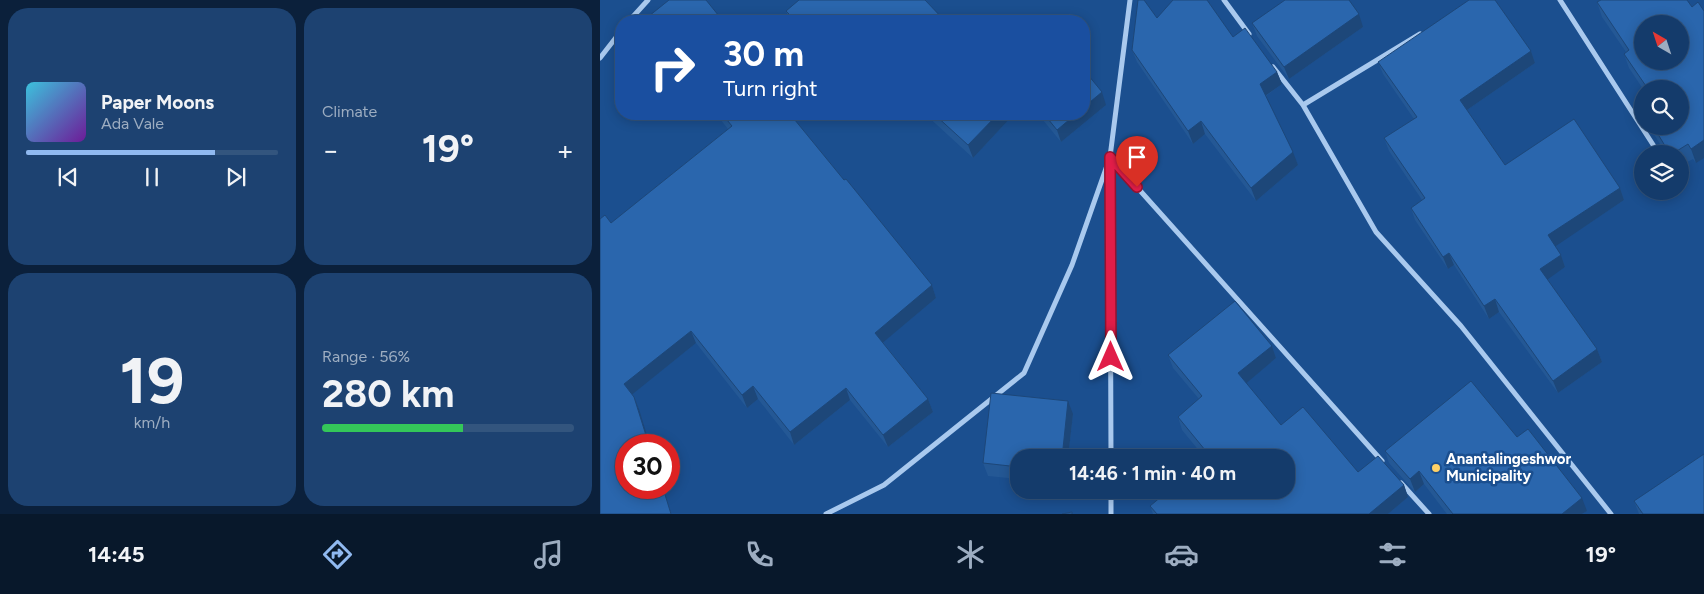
<!DOCTYPE html>
<meta charset="utf-8">
<style>
body{margin:0;font-family:Figtree,sans-serif;background:#1d4271;color:#f1f3f6;height:100vh;display:flex;flex-direction:column;font-size:19px;white-space:nowrap}
*{box-sizing:border-box;margin:0}
p{font-size:16px;color:#9dadc1}
.icon{flex:none;width:28px;height:28px;fill:none;stroke:currentColor;stroke-width:2;stroke-linecap:round;stroke-linejoin:round}
.map{position:relative;flex:1;overflow:hidden}
.sheet{display:flex;flex-direction:column;gap:8px;padding:8px;background:#0b203b;width:600px}
.sheet>*{flex:none}
.banner{position:absolute;left:15px;top:15px;width:475px;height:105px;border-radius:20px;box-shadow:0 2px 12px #0003,0 0 0 1px #33557e;background:#1a4fa0;color:#fff;overflow:hidden}
.needle{width:32px;rotate:321deg}
.controls{position:absolute;left:1034px;top:15px;display:grid;gap:10px}
.controls a{display:grid;place-items:center;width:55px;height:55px;border-radius:50%;background:#143b6b;box-shadow:0 2px 12px #0003,0 0 0 1px #33557e;font-size:25px}
.speed{position:absolute;left:15px;top:434px;display:flex;gap:10px;font-size:25px;font-weight:700;text-align:center}
.speed>*{display:grid;place-content:center;width:65px;height:65px;border-radius:50%;background:#143b6b;box-shadow:0 2px 12px #0003,0 0 0 1px #33557e;line-height:1}
.speed .limit{border:8px solid #d22;background:#fff;color:#111}
.pin{position:absolute;display:grid;place-items:center;width:42px;height:42px;color:#fff;margin:-51px -21px;border-radius:50% 50% 50% 0;rotate:-45deg;box-shadow:0 0 5px #0007}
.pin .icon{rotate:45deg}
.me{position:absolute;width:55px;margin:-28px;rotate:0deg;stroke-linejoin:round;filter:drop-shadow(0 0 4px #0008)}
.turn{display:flex;align-items:center;gap:18px;height:105px;padding:0 25px;font-size:22px}
.turn .icon{width:65px;height:65px;stroke-width:2.5}
.turn b{display:block;font-size:35px;line-height:42px}
.big{font-size:38px;font-weight:700;line-height:1.1}
.sheet .widget{flex:1;display:flex;flex-direction:column;justify-content:center;gap:8px;min-width:0;padding:0 18px;border-radius:20px;background:#1d4271}
.sheet .dial{align-items:center;gap:0}
.dial b{font-size:65px;line-height:1}
.song{display:flex;align-items:center;gap:15px}
.cover{width:60px;height:60px;border-radius:8px;background:linear-gradient(135deg,hsl(190 70% 55%),hsl(280 70% 35%))}
.played{height:5px;border-radius:2px;background:linear-gradient(90deg,#90b9f0 75%,#33557e 75%)}
.keys{display:flex;justify-content:space-around;direction:ltr}
.heat{display:flex;justify-content:space-between;align-items:center;font-size:28px;direction:ltr}
.charge{height:8px;border-radius:4px;background:linear-gradient(90deg,#34c759 56%,#33557e 0)}
.sheet .tiles{flex:1;display:grid;gap:8px;grid-template-columns:repeat(2,1fr)}
.trip{position:absolute;left:410px;top:449px;width:285px;height:50px;border-radius:20px;background:#143b6b;box-shadow:0 2px 12px #0003,0 0 0 1px #33557e;font-weight:700;line-height:50px;text-align:center}
.tabs{display:flex;height:80px;justify-content:space-around;align-items:center;background:#08182b;color:#9dadc1}
.tabs .icon{width:35px;height:35px}
.tabs .on{color:#90b9f0}
.tabs b{font-size:22px;color:#f1f3f6}
main{display:flex;flex:1;min-height:0}
.map>svg:first-child{display:block}
</style>
<main>
<section class="sheet">
<div class="tiles">
<div class="widget">
<div class="song"><i class="cover"></i><div><b>Paper Moons</b><p>Ada Vale</p></div></div>
<div class="played"></div>
<div class="keys"><svg class="icon" aria-label="previous" viewBox="0 0 24 24"><path d="M18 5L8 12l10 7zM5 5v14"/></svg><svg class="icon" aria-label="pause" viewBox="0 0 24 24"><path d="M8 5v14M16 5v14"/></svg><svg class="icon" aria-label="next" viewBox="0 0 24 24"><path d="M6 5l10 7-10 7zM19 5v14"/></svg></div>
</div>
<div class="widget"><p>Climate</p>
<div class="heat"><a>−</a><b class="big">19°</b><a>+</a></div>
</div>
<div class="widget dial"><b>19</b><p>km/h</p></div>
<div class="widget"><p>Range · 56%</p><b class="big">280 km</b><div class="charge"></div></div>
</div>
</section>
<div class="map">
<svg width="1104" height="514" viewBox="0 0 1104 514">
<rect width="100%" height="100%" fill="#1b4f8f"/>
<g fill="none" stroke-linecap="round" stroke-linejoin="round">
<path stroke="#a9c9ee" stroke-width="5" d="M 624,0 L 649,34
M 960,0 L 1059,154
M 29,21 L 48,0
M 0,58 L 21,31
M 673,67 L 703,105 L 776,232 L 861,326 L 1011,514
M 703,105 L 820,34
M 510,157 L 782,461
M 510,163 L 511,458
M 801,483 L 829,514
M 511,490 L 511,514
M 226,514 L 284,485 L 424,373 L 472,265 L 510,157 L 530,0"/>
</g>
<path fill="#245895" d="M 1087,0 L 1096,163 L 1093,159 L 1080,166 L 1080,154 L 1066,154 L 1049,126 L 1080,126 L 1080,89 L 1043,89 L 1029,68 L 1024,54 L 1026,52 L 1002,17 L 997,2 Z
M 186,11 L 345,21 L 190,21 Z
M 557,18 L 677,72 L 682,84 L 666,96 L 698,165 L 656,201 L 605,134 L 593,144 L 537,62 L 532,50 Z
M 652,23 L 763,27 L 689,79 L 657,36 Z
M 931,51 L 935,63 L 867,110 L 905,165 L 1020,188 L 1024,200 L 955,246 L 961,255 L 965,267 L 947,279 L 997,349 L 1002,362 L 958,393 L 899,312 L 889,319 L 854,265 L 848,269 L 815,220 L 811,208 L 822,200 L 789,151 L 784,138 L 814,119 L 783,74 L 778,62 Z
M 506,105 L 461,142 L 438,114 L 484,114 Z
M 116,114 L 190,114 L 244,180 L 332,285 L 336,298 L 283,342 L 328,399 L 333,412 L 288,447 L 250,400 L 194,445 L 158,399 L 147,408 L 96,343 L 32,394 L 34,397 L 39,409 L 26,488 L 63,488 L 71,514 L 0,514 L 11,223 L 128,129 Z
M 325,114 L 414,114 L 373,158 Z
M 672,346 L 676,358 L 646,383 L 681,425 L 758,472 L 804,485 L 808,497 L 788,514 L 553,514 L 550,506 L 686,490 L 686,458 L 605,458 L 582,430 L 578,417 L 599,399 L 573,368 L 568,355 Z
M 473,414 L 468,458 L 419,458 L 419,479 L 388,476 L 383,463 Z
M 917,437 L 987,511 L 982,514 L 847,514 L 824,484 L 815,492 L 789,463 L 785,451 Z
M 1034,501 L 1104,514 L 1039,514 Z"/>
<path fill="#1d4779" d="M 759,14 L 763,27 L 689,79 L 684,67 Z
M 931,51 L 935,63 L 864,112 L 860,100 Z
M 677,72 L 682,84 L 665,96 L 660,84 Z
M 502,92 L 506,105 L 461,142 L 457,130 L 476,114 L 484,114 L 484,107 Z
M 398,114 L 414,114 L 373,158 L 368,145 Z
M 601,121 L 605,134 L 593,144 L 588,131 Z
M 1104,140 L 1104,158 L 1096,163 L 1091,149 Z
M 693,152 L 698,165 L 656,201 L 651,188 Z
M 1020,188 L 1024,200 L 953,248 L 948,235 Z
M 849,253 L 854,265 L 848,269 L 843,257 Z
M 961,255 L 965,267 L 944,282 L 940,269 Z
M 332,285 L 336,298 L 280,345 L 275,333 Z
M 895,299 L 899,312 L 889,319 L 884,306 Z
M 91,331 L 96,343 L 29,397 L 24,384 Z
M 672,346 L 676,358 L 643,386 L 638,373 Z
M 997,349 L 1002,362 L 958,393 L 953,381 Z
M 153,386 L 158,399 L 147,408 L 142,395 Z
M 246,388 L 250,400 L 194,445 L 190,432 Z
M 34,397 L 39,409 L 50,445 L 49,445 Z
M 328,399 L 333,412 L 288,447 L 283,435 Z
M 468,401 L 473,414 L 468,458 L 462,458 Z
M 819,471 L 824,484 L 815,492 L 810,479 Z
M 804,485 L 808,497 L 788,514 L 769,514 Z
M 982,498 L 987,511 L 982,514 L 962,514 Z"/>
<path fill="#2a66ad" stroke="#1d4779" fill-rule="evenodd" d="M 69,0 L 106,0 L 123,21 L 53,21 L 49,16 Z
M 199,0 L 325,0 L 345,21 L 196,21 L 186,11 Z
M 538,0 L 544,0 L 557,18 L 573,0 L 607,0 L 633,37 L 645,28 L 677,72 L 660,84 L 693,152 L 651,188 L 601,121 L 588,131 L 532,50 Z
M 685,0 L 749,0 L 759,14 L 684,67 L 652,23 Z
M 869,0 L 895,0 L 931,51 L 860,100 L 905,165 L 974,119 L 1020,188 L 948,235 L 961,255 L 940,269 L 997,349 L 953,381 L 895,299 L 884,306 L 849,253 L 843,257 L 811,208 L 825,198 L 784,138 L 817,117 L 778,62 Z
M 1001,0 L 1087,0 L 1092,7 L 1098,2 L 1104,11 L 1104,140 L 1091,149 L 1088,144 L 1072,154 L 1070,154 L 1053,126 L 1080,126 L 1080,89 L 1048,89 L 1024,54 L 1029,50 L 997,2 ZM 1042,24 L 1080,24 L 1080,61 L 1042,61 Z
M 484,70 L 502,92 L 484,107 Z
M 122,114 L 190,114 L 244,180 L 246,179 L 332,285 L 275,333 L 328,399 L 283,435 L 246,388 L 190,432 L 153,386 L 142,395 L 91,331 L 24,384 L 34,397 L 49,445 L 26,445 L 26,488 L 63,488 L 71,514 L 0,514 L 0,219 L 5,215 L 11,223 L 132,126 Z
M 334,114 L 398,114 L 368,145 Z
M 444,114 L 476,114 L 457,130 Z
M 635,301 L 672,346 L 638,373 L 681,425 L 703,407 L 758,472 L 778,456 L 804,485 L 769,514 L 557,514 L 550,506 L 568,491 L 571,490 L 686,490 L 686,458 L 607,458 L 610,456 L 578,417 L 602,396 L 568,355 Z
M 871,381 L 917,437 L 928,429 L 982,498 L 962,514 L 853,514 L 819,471 L 810,479 L 785,451 Z
M 391,393 L 468,401 L 462,458 L 419,458 L 419,467 L 383,463 Z
M 1104,454 L 1104,514 L 1043,514 L 1034,501 Z
M 472,512 L 472,514 L 462,514 Z"/>
<g fill="none" stroke-linecap="round" stroke-linejoin="round">
<g stroke="#92132f" stroke-width="12">
<path id="route" d="M 511,357 L 510,157 L 537,187"/>
</g>
<use href="#route" stroke="#e11d48" stroke-width="9"/>
</g>
<circle fill="#ffd166" stroke="#1b4f8f" stroke-width="2" cx="836" cy="468" r="5"/>
<g text-anchor="middle" stroke-width="5" stroke-linejoin="round" paint-order="stroke">
<g font-size="15" font-weight="bold" fill="#fff" stroke="#1b4f8f" text-anchor="start">
<text x="846" y="464">Anantalingeshwor<tspan x="846" dy="17">Municipality</tspan></text>
</g>
</g>
</svg>
<div class="controls">
<a><svg class="needle" viewBox="-14 -14 28 28"><path d="M0-13l5 13h-10z" fill="#e53935"/><path d="M0 13l5-13h-10z" fill="#9dadc1"/></svg></a>
<a><svg class="icon" aria-label="search" viewBox="0 0 24 24"><circle cx="10" cy="10" r="6"/><path d="M15 15l6 6"/></svg></a>
<a><svg class="icon" aria-label="layers" viewBox="0 0 24 24"><path d="M12 4l9 5-9 5-9-5zM3 14l9 5 9-5"/></svg></a>
</div>
<div class="speed"><div class="limit">30</div></div>
<div class="pin" style="left:537px;top:187px;background:#d93025"><svg class="icon" aria-label="arrive" viewBox="0 0 24 24"><path d="M6 21V4h12l-3 4 3 4H6"/></svg></div>
<svg class="me" style="left:511px;top:357px" viewBox="-20 -20 40 40"><path d="M0-17L14 15 0 8-14 15z" fill="#e11d48" stroke="#fff" stroke-width="4"/></svg>
<div class="trip">14:46 · 1 min · 40 m</div>
<div class="banner">
<div class="turn"><svg class="icon" aria-label="right" viewBox="0 0 24 24"><path d="M7 20v-9h11M14 6l5 5-5 5"/></svg><div><b>30 m</b>Turn right</div></div>
</div>
</div>
</main>
<nav class="tabs">
<b>14:45</b>
<svg class="icon on" aria-label="directions" viewBox="0 0 24 24"><path d="M12 3l9 9-9 9-9-9zM9 14v-3h6M13 9l2 2-2 2"/></svg>
<svg class="icon" aria-label="music" viewBox="0 0 24 24"><path d="M9 18V5l10-2v13"/><circle cx="6" cy="18" r="3"/><circle cx="16" cy="16" r="3"/></svg>
<svg class="icon" aria-label="phone" viewBox="0 0 24 24"><path d="M5 4h4l2 5-3 2q2 4 5 5l2-3 5 2v4C11 20 4 13 5 4z"/></svg>
<svg class="icon" aria-label="climate" viewBox="0 0 24 24"><path d="M12 3v18M4 7l16 10M4 17L20 7"/></svg>
<svg class="icon" aria-label="car" viewBox="0 0 24 24"><path d="M5 17H2v-5l4-1 3-4h7l3 4 3 1v5h-3M9 17h6M6 11h13"/><circle cx="7" cy="17" r="2"/><circle cx="17" cy="17" r="2"/></svg>
<svg class="icon" aria-label="filters" viewBox="0 0 24 24"><path d="M4 7h16M4 17h16"/><circle cx="9" cy="7" r="2"/><circle cx="15" cy="17" r="2"/></svg>
<b>19°</b>
</nav>
